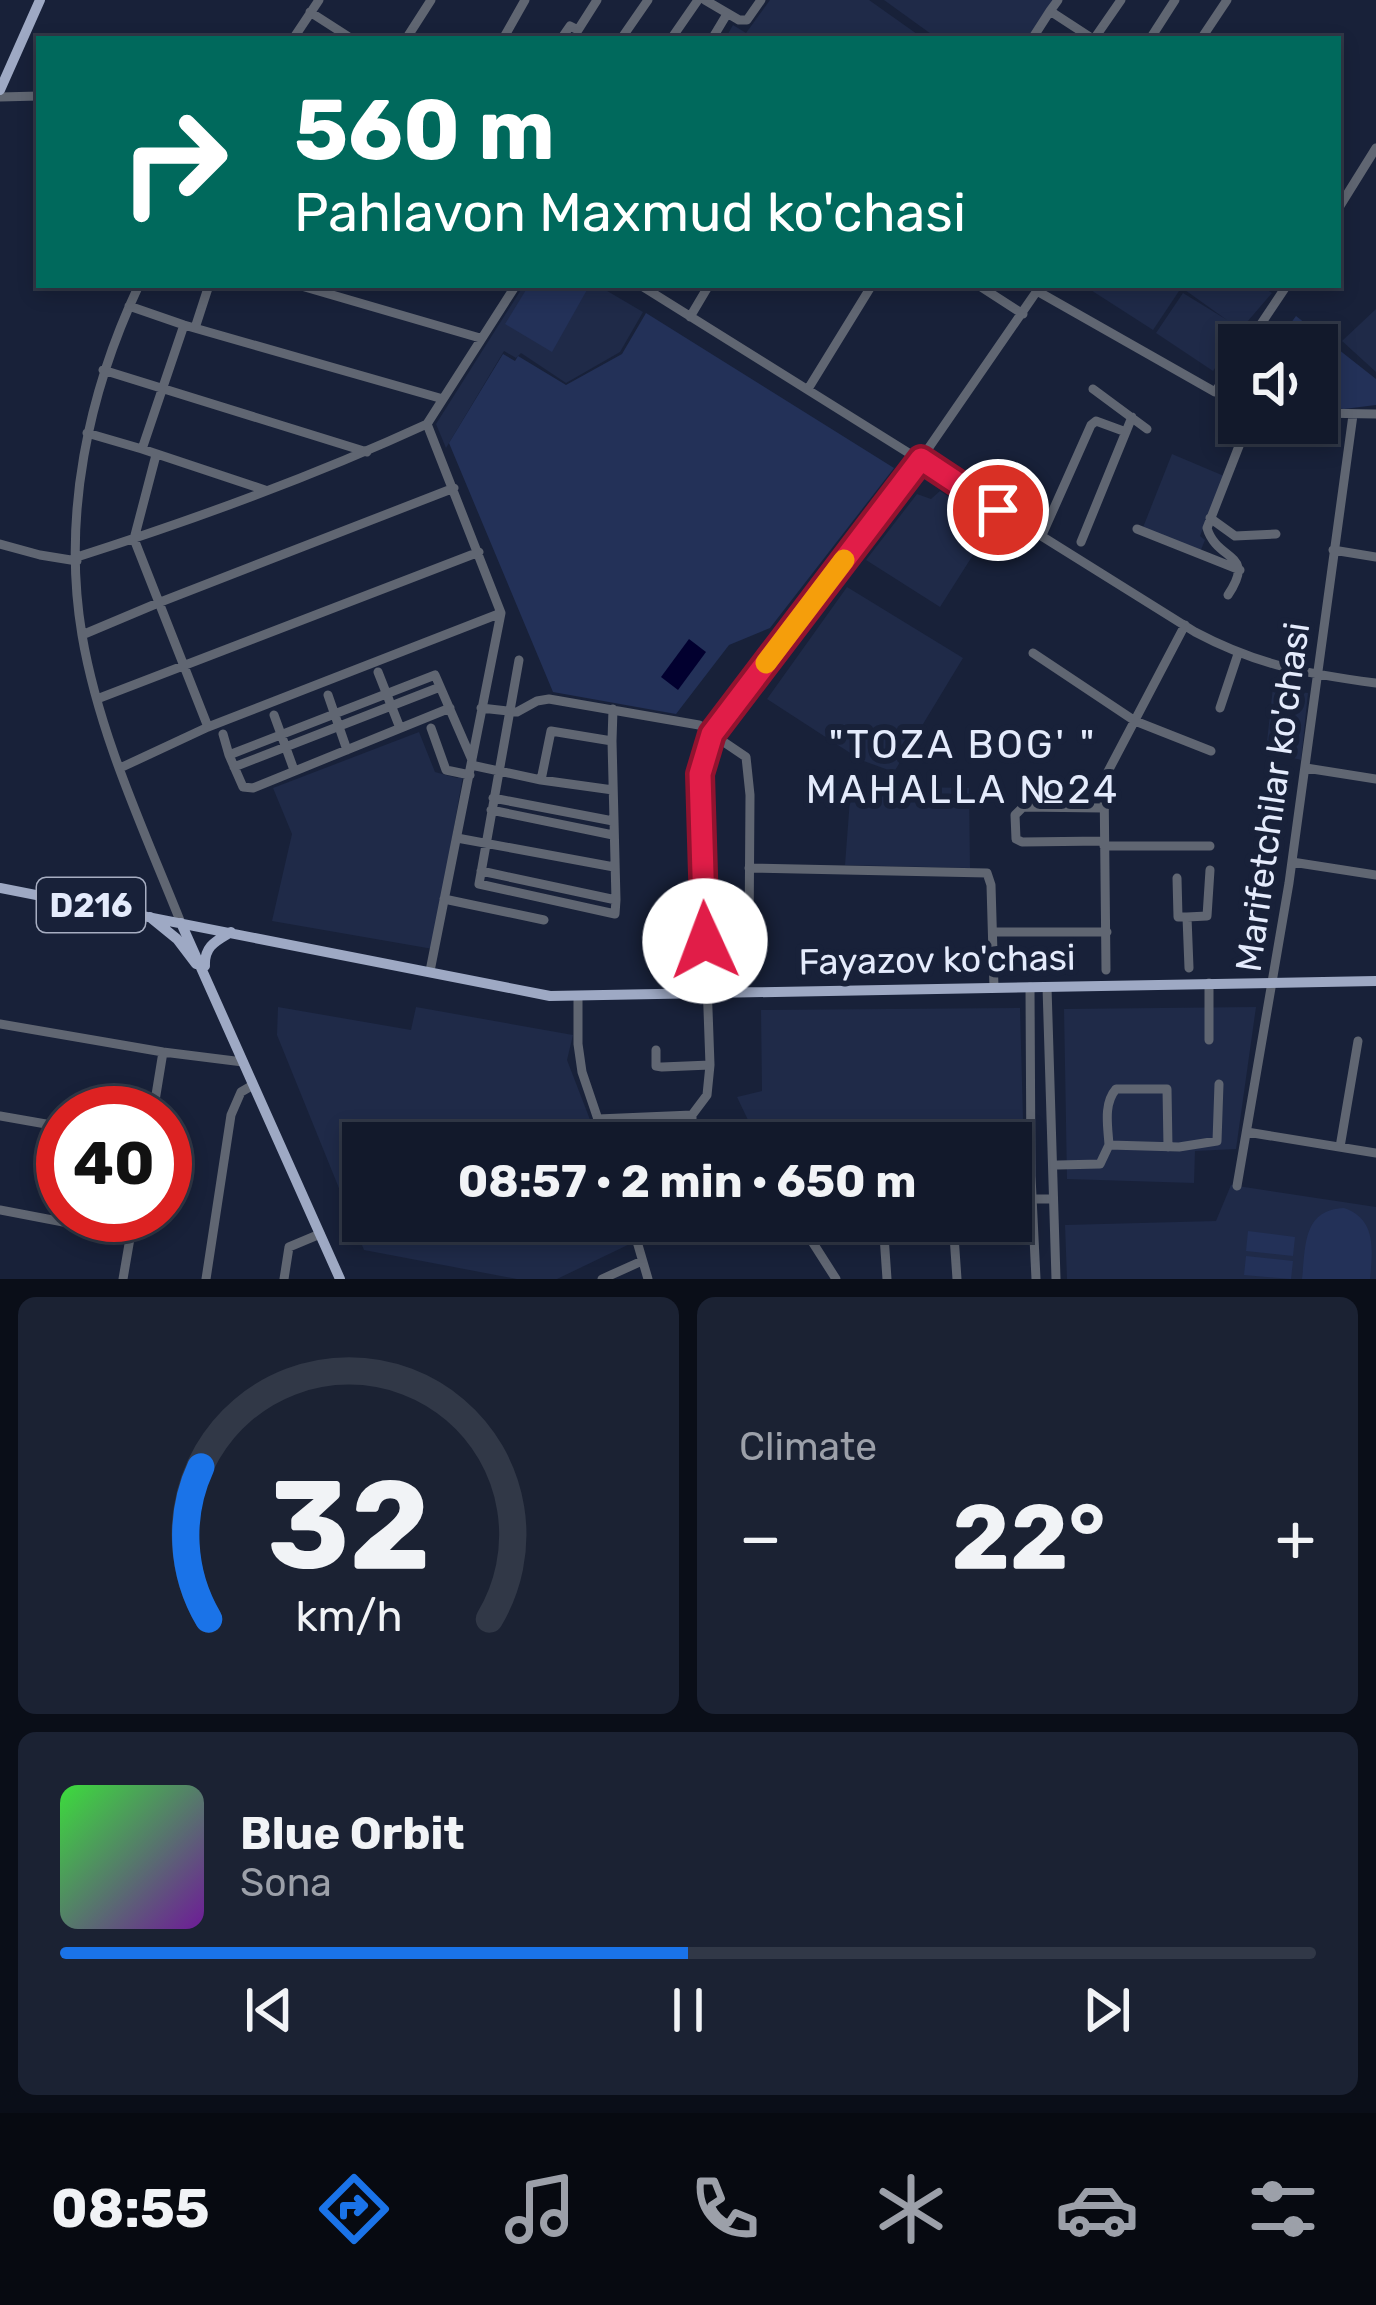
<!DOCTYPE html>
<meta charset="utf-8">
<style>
body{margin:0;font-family:Rubik,sans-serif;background:#1b2233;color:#f1f3f6;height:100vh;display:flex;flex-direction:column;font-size:45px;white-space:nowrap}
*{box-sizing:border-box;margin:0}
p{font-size:39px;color:#9ca0a9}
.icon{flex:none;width:66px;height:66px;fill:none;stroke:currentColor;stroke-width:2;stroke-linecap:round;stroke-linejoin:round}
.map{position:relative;height:1279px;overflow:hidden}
.panel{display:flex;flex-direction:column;gap:18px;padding:18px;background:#0a0e18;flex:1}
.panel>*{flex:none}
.guide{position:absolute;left:36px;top:36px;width:1305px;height:252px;border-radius:0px;box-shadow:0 6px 18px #0003,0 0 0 3px #313847;background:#00695c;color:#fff;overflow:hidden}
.buttons{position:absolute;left:1218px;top:324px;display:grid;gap:24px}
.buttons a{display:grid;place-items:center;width:120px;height:120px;border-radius:0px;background:#12192b;box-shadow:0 6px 18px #0003,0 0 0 3px #313847;font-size:60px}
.speed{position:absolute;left:36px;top:1086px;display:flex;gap:24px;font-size:60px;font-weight:700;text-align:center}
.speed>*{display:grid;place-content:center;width:156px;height:156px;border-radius:50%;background:#12192b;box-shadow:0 6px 18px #0003,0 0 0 3px #313847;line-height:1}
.speed .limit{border:18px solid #d22;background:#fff;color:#111}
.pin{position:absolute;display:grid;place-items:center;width:102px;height:102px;color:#fff;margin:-51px;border:6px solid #fff;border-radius:50%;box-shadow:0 3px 12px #0007}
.me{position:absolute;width:132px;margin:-66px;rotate:358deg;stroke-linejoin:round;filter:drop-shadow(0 0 9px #0008)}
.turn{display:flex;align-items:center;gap:42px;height:252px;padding:0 60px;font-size:54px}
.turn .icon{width:156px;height:156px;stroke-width:2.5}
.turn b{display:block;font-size:84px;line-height:102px}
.big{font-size:90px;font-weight:700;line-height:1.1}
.panel .card{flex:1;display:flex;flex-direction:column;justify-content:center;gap:18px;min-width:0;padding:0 42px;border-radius:18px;background:#1b2233}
.panel .dial{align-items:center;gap:0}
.dial svg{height:312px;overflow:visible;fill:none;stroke:#313847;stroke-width:7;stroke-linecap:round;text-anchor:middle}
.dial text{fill:#f1f3f6;stroke:none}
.song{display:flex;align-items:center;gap:36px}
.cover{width:144px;height:144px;border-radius:18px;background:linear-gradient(135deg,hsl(120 70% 55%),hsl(280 70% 35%))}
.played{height:12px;border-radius:6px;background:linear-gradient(90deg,#1a73e8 50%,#313847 50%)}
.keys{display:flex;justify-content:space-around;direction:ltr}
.heat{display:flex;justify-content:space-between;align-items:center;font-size:66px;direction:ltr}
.panel .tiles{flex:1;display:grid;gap:18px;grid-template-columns:1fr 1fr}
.card:last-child{grid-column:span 2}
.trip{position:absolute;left:342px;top:1122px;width:690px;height:120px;border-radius:0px;background:#12192b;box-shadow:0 6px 18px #0003,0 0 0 3px #313847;font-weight:700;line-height:120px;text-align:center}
.dock{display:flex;height:192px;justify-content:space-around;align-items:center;background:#070a11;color:#9ca0a9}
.dock .icon{width:84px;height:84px}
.dock .selected{color:#1a73e8}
.dock b{font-size:54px;color:#f1f3f6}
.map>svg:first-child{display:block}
</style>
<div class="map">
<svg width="1376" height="1279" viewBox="0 0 1376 1279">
<rect width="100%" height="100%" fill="#182139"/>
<path fill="#1f2a48" d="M 770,0 L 869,0 L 924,39 L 725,39 L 733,25 L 746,33 Z
M 884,0 L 1054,0 L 1028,39 L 938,39 Z
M 524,285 L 597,285 L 643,312 L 620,352 L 566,383 L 521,353 L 516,358 L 504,351 L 446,448 L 436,424 Z
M 1083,285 L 1183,285 L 1153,330 Z
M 1188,285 L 1260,285 L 1272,293 L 1241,329 L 1213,371 L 1156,333 L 1183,293 L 1227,320 L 1185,290 Z
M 1376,309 L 1376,372 L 1342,341 Z
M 1172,454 L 1224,476 L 1200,536 L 1205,540 L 1200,552 L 1142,530 Z
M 940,491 L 992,525 L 940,607 L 866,560 L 917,494 L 931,499 Z
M 847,587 L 963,658 L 894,772 L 861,760 L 767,699 Z
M 1273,687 L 1308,693 L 1301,760 L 1266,751 Z
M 419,732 L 435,772 L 457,778 L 463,775 L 433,949 L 272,921 L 292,834 L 273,788 Z
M 851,786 L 969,788 L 970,868 L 845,865 Z
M 278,1007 L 411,1030 L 416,1007 L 573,1035 L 567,1060 L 599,1143 L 363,1143 L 363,1221 L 629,1221 L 636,1241 L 557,1279 L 517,1279 L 364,1250 L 277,1035 Z
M 1256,1007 L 1236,1149 L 1195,1151 L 1194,1183 L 1067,1179 L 1064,1009 Z
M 1020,1008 L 1025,1193 L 1011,1193 L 1011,1143 L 759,1143 L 737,1097 L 762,1091 L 761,1010 Z
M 1231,1185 L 1376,1207 L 1376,1279 L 1067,1279 L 1065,1225 L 1216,1221 Z"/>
<path fill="#233158" d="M 529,285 L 583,285 L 588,288 L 552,352 L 505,324 Z
M 646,313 L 894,468 L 770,628 L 729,645 L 676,714 L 553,692 L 449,443 L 503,354 L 515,361 L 518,356 L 566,385 L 622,354 Z
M 1296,316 L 1376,379 L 1376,405 L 1344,409 L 1317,404 L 1317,345 L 1275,345 Z
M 1344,1208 C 1376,1219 1373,1248 1370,1279 L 1302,1279 C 1306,1247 1302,1210 1344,1208 Z
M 1248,1231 L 1295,1237 L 1293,1256 L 1246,1251 Z
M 1246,1256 L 1293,1261 L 1291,1279 L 1244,1275 Z"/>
<path fill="#02002f" d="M 689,639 L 706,652 L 678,690 L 661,677 Z"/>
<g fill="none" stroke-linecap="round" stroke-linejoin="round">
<path stroke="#606672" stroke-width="9" d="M 705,0 L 739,20 L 747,20 L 761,0
M 1058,0 L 1050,11 L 1093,39
M 310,12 L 352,39
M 293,39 L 319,0
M 406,39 L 431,0
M 503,39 L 525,0
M 561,39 L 570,26 L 578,30 L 597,0
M 621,39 L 648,0
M 671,39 L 698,0
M 712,39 L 727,14
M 1032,39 L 1050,11
M 1094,39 L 1121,0
M 1150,39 L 1175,0
M 1201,39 L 1227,0
M 0,97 L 39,96
M 1338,209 L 1376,148
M 139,285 C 88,393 62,516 82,635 C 99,735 144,830 181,923
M 298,285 L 480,338
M 640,285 L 1195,632 C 1257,665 1307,674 1376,683
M 978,285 L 1023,314
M 1037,291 L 1215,392 L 1239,398
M 129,306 L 184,325 L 443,399
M 690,317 L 709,285
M 195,328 L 209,285
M 1247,345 L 1287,285
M 103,370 L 367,452
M 808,389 L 872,285
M 1093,389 L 1147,429
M 1215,392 L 1239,356
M 1317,413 L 1376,414
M 87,433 L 142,449 L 265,490
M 142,449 L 184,325
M 156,455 L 134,539 L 208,727
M 1210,518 L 1235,536 L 1276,534
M 1137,529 L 1240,570
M 1042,535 L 1091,425 L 1096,421 L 1126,432
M 1081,542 L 1132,417
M 0,544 L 40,555 L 77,561
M 1333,550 L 1376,557
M 77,557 C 196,519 314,476 427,424
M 1228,595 C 1257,552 1217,562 1207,528 L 1248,423
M 501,613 L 427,424 L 516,285
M 82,635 L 158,603 L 454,488
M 1033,653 L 1135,721 L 1211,751
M 378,672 L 400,728
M 328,695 L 347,750
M 97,699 L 479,552
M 450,708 L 253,788 L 243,787 L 229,755 L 435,675 L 472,760
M 481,708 L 517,712 L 537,701 L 549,699 L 699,725 L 713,733
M 1220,708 L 1238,654
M 274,715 L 294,770
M 431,728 L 446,770 L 470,775
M 223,734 L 229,755
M 712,734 L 746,757 L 750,795 L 749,942
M 612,741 L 613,709
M 471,765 L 541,780 L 613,790
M 234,767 L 440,687
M 120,768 L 208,727 L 501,613
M 1306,768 L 1376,779
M 541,780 L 551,731 L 612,741 L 616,900
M 493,798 L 613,821
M 1103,808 L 1023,807 L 1015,815 L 1016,839 L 1022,842 L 1104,841
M 491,810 L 613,835
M 457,838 L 614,867
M 1104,846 L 1210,846
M 1292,862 L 1376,875
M 749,868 L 987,873 L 991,885 L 994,988
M 481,871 L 616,900 L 615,914 L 479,884 L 519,660
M 1177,878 L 1178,917 L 1187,917
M 444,899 L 544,920
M 993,932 L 1107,932
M 1189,968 L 1187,917 L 1207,916 L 1210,870
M 1106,970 L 1104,779 L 1185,625
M 430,971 L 501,613
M 1030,987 L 1031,1176 L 1036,1279
M 1047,987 L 1056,1279
M 578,998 L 578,1044 L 582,1072 L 606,1143
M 0,1024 L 163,1052 L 243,1062
M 1209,1040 L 1209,983
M 656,1050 L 656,1066 L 662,1067 L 710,1065
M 153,1113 L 163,1052
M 692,1115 L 707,1095 L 710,1065 L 700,788 C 700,769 704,752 712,734 L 921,459 L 1041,285
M 692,1115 L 692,1126 L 697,1128 L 705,1124 L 711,1128 L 715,1143
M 0,1116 L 63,1127
M 598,1119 L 692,1115
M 1247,1132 L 1376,1153
M 1109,1145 C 1108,1127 1103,1104 1116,1089 L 1167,1089 L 1168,1147
M 1340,1147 L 1358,1041
M 1058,1165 L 1100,1164 L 1109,1145 L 1179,1147 L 1217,1141 L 1219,1084
M 1237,1186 L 1289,883 L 1353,415
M 1011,1199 L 1052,1199
M 0,1210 L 131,1235
M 631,1221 L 648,1279
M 799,1221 L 836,1279
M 883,1221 L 887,1279
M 953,1221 L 957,1279
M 633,1228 L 714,1221
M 123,1279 L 134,1215
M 206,1279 L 231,1115 L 241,1092 L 253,1085
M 284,1279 L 289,1247 L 320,1234
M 602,1279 L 642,1261"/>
<path stroke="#9ea9c4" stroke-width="10" d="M 0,90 L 40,0
M 0,888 L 550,996 L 1376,981
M 150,917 L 177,939 L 196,964
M 181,923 L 340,1279
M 205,966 C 204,946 216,941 231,932"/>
</g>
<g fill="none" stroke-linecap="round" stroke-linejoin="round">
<g stroke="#92132f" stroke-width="30">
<path id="route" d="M 705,941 L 700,774 L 712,734 L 921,459 L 998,510"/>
</g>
<use href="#route" stroke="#e11d48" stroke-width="21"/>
<path stroke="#f59e0b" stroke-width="21" d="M 766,663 L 844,560"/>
</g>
<g text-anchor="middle" stroke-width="12" stroke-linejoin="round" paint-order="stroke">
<rect fill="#182139" stroke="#a7aec2" stroke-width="3" x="37" y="878" width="108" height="54" rx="9"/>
<g font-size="33" font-weight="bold" fill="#e4ebfc">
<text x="91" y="917">D216</text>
</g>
<g font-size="36" fill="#e4ebfc" stroke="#182139">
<text transform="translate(1272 797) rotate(-82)" y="13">Marifetchilar ko'chasi</text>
<text transform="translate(937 959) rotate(-1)" y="13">Fayazov ko'chasi</text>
</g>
<g font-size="39" letter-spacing="3" fill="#e4ebfc" stroke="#182139">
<text x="963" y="758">"TOZA BOG' "<tspan x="963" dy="45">MAHALLA №24</tspan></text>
</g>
</g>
</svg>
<div class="buttons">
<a><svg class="icon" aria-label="sound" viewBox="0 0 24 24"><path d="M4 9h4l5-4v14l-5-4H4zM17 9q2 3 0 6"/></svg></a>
</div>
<div class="speed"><div class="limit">40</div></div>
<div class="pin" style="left:998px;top:510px;background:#d93025"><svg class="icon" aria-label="arrive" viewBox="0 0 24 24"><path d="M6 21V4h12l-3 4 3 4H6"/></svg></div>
<svg class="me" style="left:705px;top:941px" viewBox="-20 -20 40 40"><circle r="19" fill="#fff"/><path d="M0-13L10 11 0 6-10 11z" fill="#e11d48"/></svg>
<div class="trip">08:57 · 2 min · 650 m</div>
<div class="guide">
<div class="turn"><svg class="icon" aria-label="right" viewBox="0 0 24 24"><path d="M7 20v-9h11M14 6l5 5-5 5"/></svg><div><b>560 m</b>Pahlavon Maxmud ko'chasi</div></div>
</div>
</div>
<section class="panel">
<div class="tiles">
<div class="card dial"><svg viewBox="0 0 100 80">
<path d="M14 69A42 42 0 1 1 86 69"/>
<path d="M14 69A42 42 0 0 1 12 30" stroke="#1a73e8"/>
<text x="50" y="56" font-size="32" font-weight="700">32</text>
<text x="50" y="72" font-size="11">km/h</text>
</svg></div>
<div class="card"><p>Climate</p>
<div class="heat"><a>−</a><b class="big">22°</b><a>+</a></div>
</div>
<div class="card">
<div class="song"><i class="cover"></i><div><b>Blue Orbit</b><p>Sona</p></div></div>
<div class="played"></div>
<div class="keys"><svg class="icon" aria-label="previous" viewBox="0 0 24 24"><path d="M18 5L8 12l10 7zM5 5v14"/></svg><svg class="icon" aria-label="pause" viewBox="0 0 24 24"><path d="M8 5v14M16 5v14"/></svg><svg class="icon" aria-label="next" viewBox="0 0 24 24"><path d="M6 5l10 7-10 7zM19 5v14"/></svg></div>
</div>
</div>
</section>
<nav class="dock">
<b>08:55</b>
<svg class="icon selected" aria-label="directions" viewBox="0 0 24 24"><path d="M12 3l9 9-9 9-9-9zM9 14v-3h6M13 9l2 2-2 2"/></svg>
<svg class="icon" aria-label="music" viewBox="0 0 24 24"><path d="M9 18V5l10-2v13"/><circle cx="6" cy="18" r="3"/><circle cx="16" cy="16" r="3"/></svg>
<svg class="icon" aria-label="phone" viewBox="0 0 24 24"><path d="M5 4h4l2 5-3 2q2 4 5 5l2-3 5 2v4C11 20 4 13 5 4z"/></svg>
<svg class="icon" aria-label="climate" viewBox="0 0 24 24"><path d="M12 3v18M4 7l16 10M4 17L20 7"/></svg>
<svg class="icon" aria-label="car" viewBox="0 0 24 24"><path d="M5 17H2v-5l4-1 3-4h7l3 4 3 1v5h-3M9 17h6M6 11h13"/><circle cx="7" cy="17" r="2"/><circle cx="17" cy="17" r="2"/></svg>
<svg class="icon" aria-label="filters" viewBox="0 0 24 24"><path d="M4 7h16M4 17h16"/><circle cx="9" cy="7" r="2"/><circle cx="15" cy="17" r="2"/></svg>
</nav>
